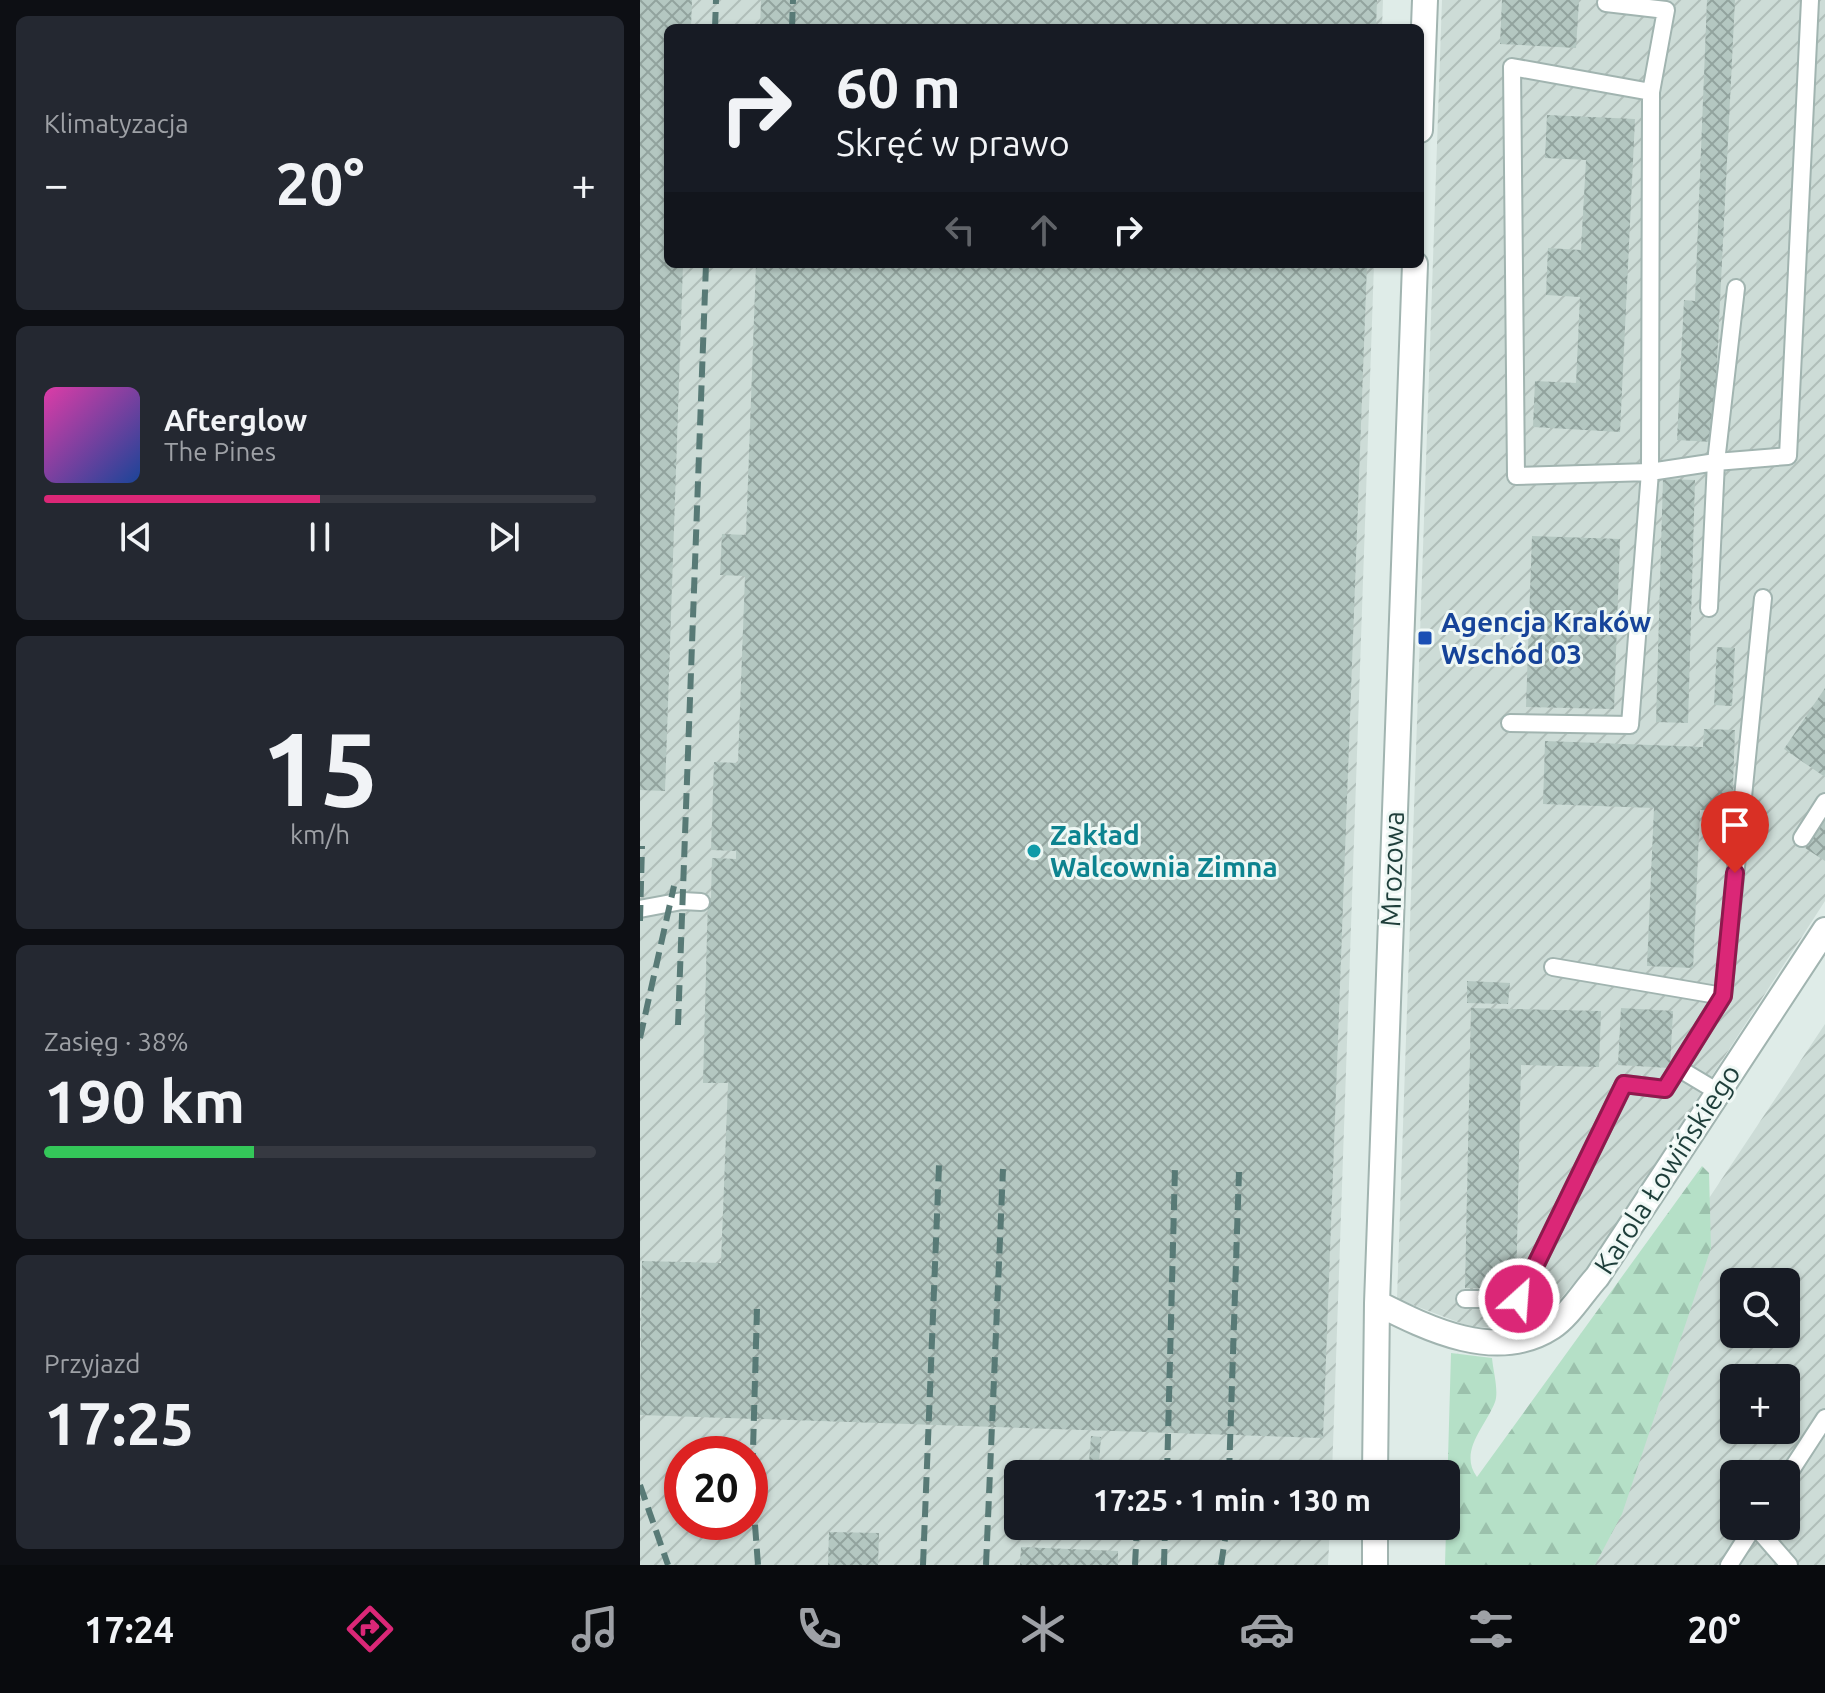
<!DOCTYPE html>
<html lang="pl">
<meta charset="utf-8">
<style>
body{margin:0;font-family:Ubuntu,sans-serif;background:#242831;color:#f1f3f6;height:100vh;display:flex;flex-direction:column;font-size:30px;white-space:nowrap}
*{box-sizing:border-box;margin:0}
p{font-size:26px;color:#9ea1a6}
.icon{flex:none;width:44px;height:44px;fill:none;stroke:currentColor;stroke-width:2;stroke-linecap:round;stroke-linejoin:round}
.map{position:relative;flex:1;overflow:hidden}
.side{display:flex;flex-direction:column;gap:16px;padding:16px;background:#0d0f14;width:640px}
.side>*{flex:none}
.banner{position:absolute;left:24px;top:24px;width:760px;height:244px;border-radius:12px;box-shadow:0 2px 6px #0004;background:#171b24;color:#f1f3f6;overflow:hidden}
.controls{position:absolute;left:1080px;top:1268px;display:grid;gap:16px}
.controls a{display:grid;place-items:center;width:80px;height:80px;border-radius:12px;background:#171b24;box-shadow:0 2px 6px #0004;font-size:40px}
.speed{position:absolute;left:24px;top:1436px;display:flex;gap:16px;font-size:40px;font-weight:700;text-align:center}
.speed>*{display:grid;place-content:center;width:104px;height:104px;border-radius:50%;background:#171b24;box-shadow:0 2px 6px #0004;line-height:1}
.speed .limit{border:12px solid #d22;background:#fff;color:#111}
.pin{position:absolute;display:grid;place-items:center;width:68px;height:68px;color:#fff;margin:-82px -34px;border-radius:50% 50% 50% 0;rotate:-45deg;box-shadow:0 0 8px #0007}
.pin .icon{rotate:45deg}
.me{position:absolute;width:88px;margin:-44px;rotate:26deg;stroke-linejoin:round;filter:drop-shadow(0 0 6px #0008)}
.turn{display:flex;align-items:center;gap:28px;height:168px;padding:0 40px;font-size:36px}
.turn .icon{width:104px;height:104px;stroke-width:2.5}
.turn b{display:block;font-size:56px;line-height:68px}
.lanes{display:flex;align-items:center;height:76px;padding:0 40px;background:#0003;justify-content:center;gap:40px;direction:ltr}
.lanes .off{opacity:.35}
.big{font-size:60px;font-weight:600;line-height:1.1}
.side .card{flex:1;display:flex;flex-direction:column;justify-content:center;gap:12px;min-width:0;padding:0 28px;border-radius:12px;background:#242831}
.side .dial{align-items:center;gap:0}
.dial b{font-size:104px;line-height:1}
.song{display:flex;align-items:center;gap:24px}
.cover{width:96px;height:96px;border-radius:12px;background:linear-gradient(135deg,hsl(320 70% 55%),hsl(220 70% 35%))}
.played{height:8px;border-radius:4px;background:linear-gradient(90deg,#db2777 50%,#363941 50%)}
.keys{display:flex;justify-content:space-around;direction:ltr}
.heat{display:flex;justify-content:space-between;align-items:center;font-size:44px;direction:ltr}
.charge{height:12px;border-radius:6px;background:linear-gradient(90deg,#34c759 38%,#363941 0)}
.trip{position:absolute;left:364px;top:1460px;width:456px;height:80px;border-radius:12px;background:#171b24;box-shadow:0 2px 6px #0004;font-weight:600;line-height:80px;text-align:center}
.tabs{display:flex;height:128px;justify-content:space-around;align-items:center;background:#090b0e;color:#9ea1a6}
.tabs .icon{width:56px;height:56px}
.tabs .current{color:#db2777}
.tabs b{font-size:36px;color:#f1f3f6}
main{display:flex;flex:1;min-height:0}
.map>svg:first-child{display:block}
</style>
<main>
<section class="side">
<div class="card"><p>Klimatyzacja</p>
<div class="heat"><a>−</a><b class="big">20°</b><a>+</a></div>
</div>
<div class="card">
<div class="song"><i class="cover"></i><div><b>Afterglow</b><p>The Pines</p></div></div>
<div class="played"></div>
<div class="keys"><svg class="icon" aria-label="previous" viewBox="0 0 24 24"><path d="M18 5L8 12l10 7zM5 5v14"/></svg><svg class="icon" aria-label="pause" viewBox="0 0 24 24"><path d="M8 5v14M16 5v14"/></svg><svg class="icon" aria-label="next" viewBox="0 0 24 24"><path d="M6 5l10 7-10 7zM19 5v14"/></svg></div>
</div>
<div class="card dial"><b>15</b><p>km/h</p></div>
<div class="card"><p>Zasięg · 38%</p><b class="big">190 km</b><div class="charge"></div></div>
<div class="card"><p>Przyjazd</p><b class="big">17:25</b></div>
</section>
<div class="map">
<svg width="1185" height="1565" viewBox="0 0 1185 1565">
<defs>
<pattern id="industrial-furrows" width="10" height="10" patternUnits="userSpaceOnUse" patternTransform="scale(2)"><rect width="10" height="10" fill="#cddcd7"/><path d="M-1 1l2-2M0 10L10 0M9 11l2-2" fill="none" stroke="#b0beb9"/></pattern>
<pattern id="forest-firs" width="22" height="20" patternUnits="userSpaceOnUse" patternTransform="scale(2)"><rect width="22" height="20" fill="#b5e0c7"/><path d="M5 1l3.5 6h-7zM16 11l3.5 6h-7z" fill="#9bc1ac"/></pattern>
<pattern id="building-cross-hatch" width="8" height="8" patternUnits="userSpaceOnUse" patternTransform="scale(2)"><rect width="8" height="8" fill="#b4c7c1"/><path d="M0 0l8 8M0 8l8-8" fill="none" stroke="#92a39e"/></pattern>
</defs>
<rect width="100%" height="100%" fill="#dfece8"/>
<path fill="url(#industrial-furrows)" fill-rule="evenodd" d="M 0,0 L 743,0 L 742,28 L 28,28 L 28,264 L 734,264 L 692,1474 L 378,1474 L 378,1526 L 690,1526 L 688,1565 L 0,1565 ZM 42,1454 L 110,1454 L 110,1522 L 42,1522 Z
M 802,0 L 1185,0 L 1185,901 L 951,1263 L 907,1314 L 880,1327 L 831,1327 L 757,1299 Z
M 1185,1024 L 1185,1565 L 906,1565 L 954,1371 ZM 1094,1282 L 1146,1282 L 1146,1334 L 1094,1334 ZM 1094,1378 L 1146,1378 L 1146,1430 L 1094,1430 ZM 1094,1474 L 1146,1474 L 1146,1526 L 1094,1526 Z"/>
<path fill="url(#forest-firs)" d="M 1062,1166 L 1069,1173 L 1071,1248 L 982,1514 L 955,1565 L 805,1565 L 811,1353 L 852,1358 C 853,1370 859,1391 855,1402 C 846,1426 818,1451 837,1477 Z"/>
<path fill="url(#building-cross-hatch)" d="M 0,0 L 52,0 L 51,28 L 28,28 L 28,264 L 43,264 L 25,791 L 0,790 Z
M 121,0 L 737,0 L 736,28 L 120,28 Z
M 862,0 L 939,0 L 936,48 L 860,44 Z
M 1067,0 L 1095,0 L 1073,442 L 1037,440 L 1044,300 L 1055,301 Z
M 907,115 L 995,119 L 980,432 L 893,427 L 895,381 L 936,383 L 940,297 L 906,295 L 908,248 L 941,250 L 946,160 L 905,158 Z
M 116,264 L 727,264 L 683,1438 L 0,1415 L 2,1261 L 81,1263 L 88,1083 L 63,1083 L 68,898 L 71,898 L 72,858 L 96,859 L 96,851 L 71,850 L 74,762 L 98,763 L 105,576 L 80,575 L 82,534 L 106,535 Z
M 1023,479 L 1055,480 L 1048,723 L 1016,722 Z
M 892,536 L 980,539 L 974,709 L 886,707 Z
M 1077,647 L 1095,648 L 1092,706 L 1074,705 Z
M 1185,688 L 1185,777 L 1144,749 Z
M 1064,729 L 1095,730 L 1092,811 L 1060,810 L 1053,968 L 1007,966 L 1014,808 L 903,804 L 905,741 L 1063,747 Z
M 1185,817 L 1185,861 L 1165,848 Z
M 827,981 L 870,983 L 868,1004 L 827,1003 Z
M 831,1008 L 961,1011 L 959,1067 L 881,1065 L 876,1288 L 825,1288 Z
M 981,1008 L 1033,1011 L 1030,1068 L 978,1065 Z
M 451,1436 L 461,1437 L 459,1463 L 449,1463 Z
M 189,1532 L 239,1533 L 238,1565 L 188,1565 Z
M 381,1547 L 478,1551 L 478,1565 L 380,1565 Z"/>
<g fill="none" stroke-linecap="round" stroke-linejoin="round">
<g stroke="#a1b4b0" stroke-width="20">
<path id="lane" d="M 966,3 L 1026,10 L 1011,92 L 872,67 L 876,476 L 1010,472 L 1011,92
M 1096,288 L 1076,462 L 1148,456 L 1170,0
M 870,723 L 990,725 L 1010,472 L 1076,462 L 1069,608
M 1162,838 L 1185,802
M 0,909 L 42,901 L 61,902
M 1083,996 L 1123,598
M 1038,1068 L 1078,1092
M 825,1299 L 879,1299
M 858,1342 L 984,1084 L 1025,1089 L 1083,996 L 913,967
M 1146,1478 L 1185,1418
M 1115,1526 L 1149,1565
M 1089,1565 L 1114,1526"/>
</g>
<g stroke="#a1b4b0" stroke-width="28">
<path id="street" d="M 780,130 L 785,0
M 737,1303 C 788,1329 857,1363 912,1327 C 929,1316 943,1292 957,1277 L 1185,930
M 735,1474 L 737,1303 L 775,264
M 735,1565 L 735,1526"/>
</g>
<use href="#lane" stroke="#fff" stroke-width="16"/>
<use href="#street" stroke="#fff" stroke-width="24"/>
<path stroke="#587a76" stroke-width="6" stroke-dasharray="16 8" stroke-linecap="butt" d="M 75,28 L 76,0
M 152,28 L 153,0
M 0,921 L 2,846
M 38,1025 L 66,264
M 0,1038 L 34,886
M 117,1309 L 112,1485 L 118,1565
M 527,1474 L 535,1168
M 589,1474 L 599,1172
M 0,1485 L 28,1565
M 283,1565 L 299,1165
M 346,1565 L 363,1169
M 495,1565 L 497,1526
M 524,1565 L 525,1526
M 581,1565 L 587,1526"/>
</g>
<g fill="none" stroke-linecap="round" stroke-linejoin="round">
<g stroke="#8e194d" stroke-width="20">
<path id="route" d="M 879,1299 L 984,1084 L 1025,1089 L 1083,996 L 1095,873"/>
</g>
<use href="#route" stroke="#db2777" stroke-width="14"/>
</g>
<rect fill="#1a4fb4" stroke="#eff8f5" stroke-width="3" x="777" y="630" width="16" height="16" rx="4"/>
<circle fill="#0f9aa8" stroke="#eff8f5" stroke-width="3" cx="394" cy="851" r="8"/>
<g text-anchor="middle" stroke-width="6" stroke-linejoin="round" paint-order="stroke">
<g font-size="28" font-weight="bold" fill="#164399" stroke="#eff8f5" text-anchor="start">
<text x="801" y="632">Agencja Kraków<tspan x="801" dy="32">Wschód 03</tspan></text>
</g>
<g font-size="28" font-weight="bold" fill="#0d838f" stroke="#eff8f5" text-anchor="start">
<text x="410" y="845">Zakład<tspan x="410" dy="32">Walcownia Zimna</tspan></text>
</g>
<g font-size="28" fill="#1e3e3a" stroke="#eff8f5">
<text transform="translate(752 869) rotate(-88)" y="10">Mrozowa</text>
<text transform="translate(1027 1169) rotate(-57)" y="10">Karola Łowińskiego</text>
</g>
</g>
</svg>
<div class="controls">
<a><svg class="icon" aria-label="search" viewBox="0 0 24 24"><circle cx="10" cy="10" r="6"/><path d="M15 15l6 6"/></svg></a>
<a>+</a>
<a>−</a>
</div>
<div class="speed"><div class="limit">20</div></div>
<div class="pin" style="left:1095px;top:873px;background:#d93025"><svg class="icon" aria-label="arrive" viewBox="0 0 24 24"><path d="M6 21V4h12l-3 4 3 4H6"/></svg></div>
<svg class="me" style="left:879px;top:1299px" viewBox="-20 -20 40 40"><circle r="17" fill="#db2777" stroke="#fff" stroke-width="3"/><path d="M0-11L8 9 0 5-8 9z" fill="#fff"/></svg>
<div class="trip">17:25 · 1 min · 130 m</div>
<div class="banner">
<div class="turn"><svg class="icon" aria-label="right" viewBox="0 0 24 24"><path d="M7 20v-9h11M14 6l5 5-5 5"/></svg><div><b>60 m</b>Skręć w prawo</div></div>
<div class="lanes"><svg class="icon off" aria-label="left" viewBox="0 0 24 24"><path d="M17 20v-9H6M10 6l-5 5 5 5"/></svg><svg class="icon off" aria-label="ahead" viewBox="0 0 24 24"><path d="M12 20V5M6 11l6-6 6 6"/></svg><svg class="icon" aria-label="right" viewBox="0 0 24 24"><path d="M7 20v-9h11M14 6l5 5-5 5"/></svg></div>
</div>
</div>
</main>
<nav class="tabs">
<b>17:24</b>
<svg class="icon current" aria-label="directions" viewBox="0 0 24 24"><path d="M12 3l9 9-9 9-9-9zM9 14v-3h6M13 9l2 2-2 2"/></svg>
<svg class="icon" aria-label="music" viewBox="0 0 24 24"><path d="M9 18V5l10-2v13"/><circle cx="6" cy="18" r="3"/><circle cx="16" cy="16" r="3"/></svg>
<svg class="icon" aria-label="phone" viewBox="0 0 24 24"><path d="M5 4h4l2 5-3 2q2 4 5 5l2-3 5 2v4C11 20 4 13 5 4z"/></svg>
<svg class="icon" aria-label="climate" viewBox="0 0 24 24"><path d="M12 3v18M4 7l16 10M4 17L20 7"/></svg>
<svg class="icon" aria-label="car" viewBox="0 0 24 24"><path d="M5 17H2v-5l4-1 3-4h7l3 4 3 1v5h-3M9 17h6M6 11h13"/><circle cx="7" cy="17" r="2"/><circle cx="17" cy="17" r="2"/></svg>
<svg class="icon" aria-label="filters" viewBox="0 0 24 24"><path d="M4 7h16M4 17h16"/><circle cx="9" cy="7" r="2"/><circle cx="15" cy="17" r="2"/></svg>
<b>20°</b>
</nav>
